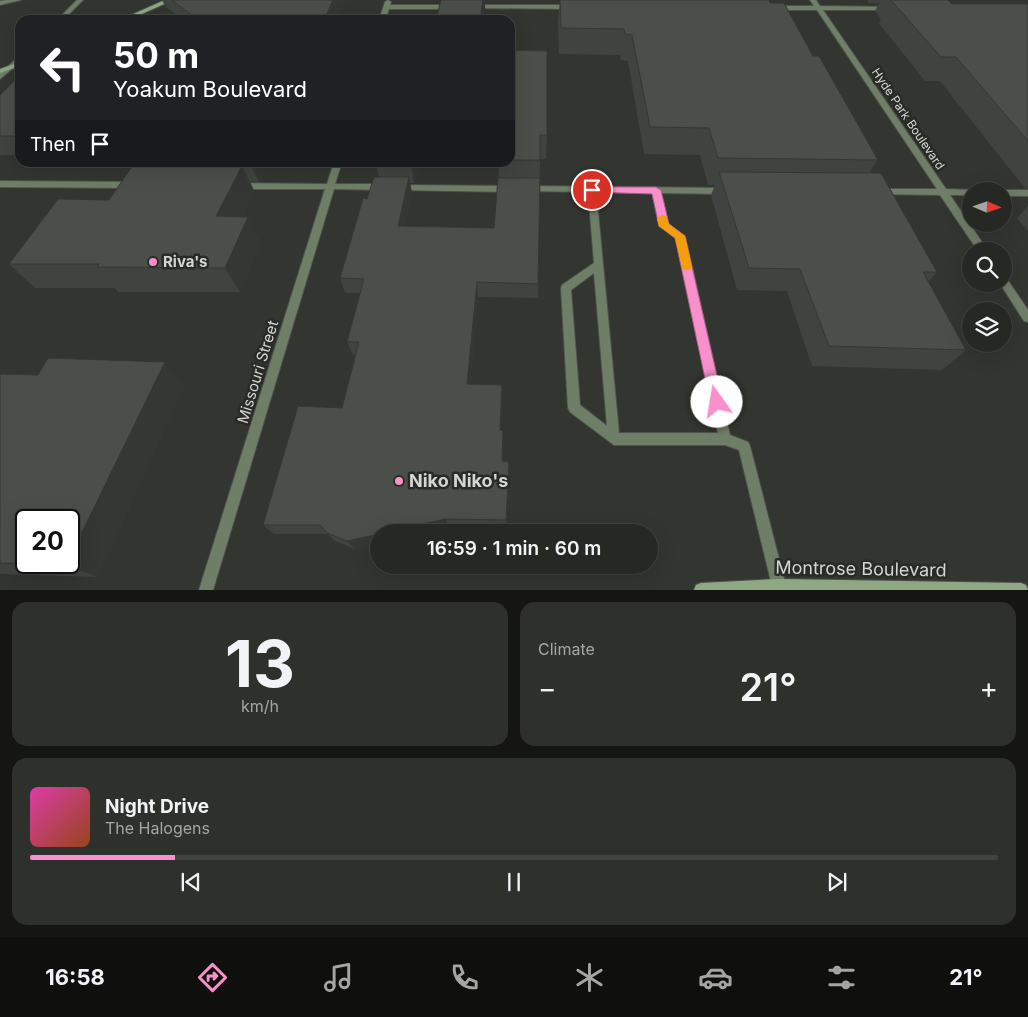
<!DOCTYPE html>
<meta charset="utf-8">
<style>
body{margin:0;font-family:Inter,sans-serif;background:#2e302c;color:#f1f3f6;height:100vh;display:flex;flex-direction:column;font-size:19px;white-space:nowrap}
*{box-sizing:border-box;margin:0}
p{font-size:16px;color:#a4a6a6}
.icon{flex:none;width:28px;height:28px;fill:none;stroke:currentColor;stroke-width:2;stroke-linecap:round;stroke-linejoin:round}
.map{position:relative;height:590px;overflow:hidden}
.panel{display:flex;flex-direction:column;gap:12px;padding:12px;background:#151614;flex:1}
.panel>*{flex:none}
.hud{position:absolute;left:15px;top:15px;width:500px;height:152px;border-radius:15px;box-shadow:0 5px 20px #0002,0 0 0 1px #424441;background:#202124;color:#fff;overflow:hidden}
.needle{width:32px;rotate:92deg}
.fabs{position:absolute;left:962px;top:182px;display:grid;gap:10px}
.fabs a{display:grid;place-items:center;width:50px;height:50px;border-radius:50%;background:#262824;box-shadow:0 5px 20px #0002,0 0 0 1px #424441;font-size:25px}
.speed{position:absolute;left:15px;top:509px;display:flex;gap:10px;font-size:25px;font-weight:700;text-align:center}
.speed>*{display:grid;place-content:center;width:65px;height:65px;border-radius:50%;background:#262824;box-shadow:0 5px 20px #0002,0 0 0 1px #424441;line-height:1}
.speed .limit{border:2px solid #111;border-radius:8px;background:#fff;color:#111}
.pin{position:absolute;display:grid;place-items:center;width:42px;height:42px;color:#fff;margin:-21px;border:2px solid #fff;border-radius:50%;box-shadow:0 1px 5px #0007}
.me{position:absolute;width:55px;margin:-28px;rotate:347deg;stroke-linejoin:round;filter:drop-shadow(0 0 4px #0008)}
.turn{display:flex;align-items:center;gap:18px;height:105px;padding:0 15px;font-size:22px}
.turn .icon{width:65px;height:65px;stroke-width:2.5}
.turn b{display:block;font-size:35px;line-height:42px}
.then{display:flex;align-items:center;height:48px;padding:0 15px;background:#0003;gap:10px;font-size:19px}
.big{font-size:38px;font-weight:600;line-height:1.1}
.panel .card{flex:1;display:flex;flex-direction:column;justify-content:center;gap:8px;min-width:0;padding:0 18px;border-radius:15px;background:#2e302c}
.panel .dial{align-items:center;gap:0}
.dial b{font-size:65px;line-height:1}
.song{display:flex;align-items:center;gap:15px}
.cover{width:60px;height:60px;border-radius:8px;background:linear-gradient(135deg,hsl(320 70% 55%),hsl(20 70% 35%))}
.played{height:5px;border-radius:2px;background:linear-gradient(90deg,#f890cb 15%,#424441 15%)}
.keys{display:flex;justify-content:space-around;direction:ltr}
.heat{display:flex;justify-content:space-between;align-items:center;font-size:28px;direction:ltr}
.panel .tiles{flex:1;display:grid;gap:12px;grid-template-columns:1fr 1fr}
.card:last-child{grid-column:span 2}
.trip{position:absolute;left:370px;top:524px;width:288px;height:50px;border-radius:25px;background:#262824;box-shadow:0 5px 20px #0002,0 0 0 1px #424441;font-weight:600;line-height:50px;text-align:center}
.dock{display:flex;height:80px;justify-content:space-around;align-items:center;background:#0f100e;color:#a4a6a6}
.dock .icon{width:35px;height:35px}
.dock .current{color:#f890cb}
.dock b{font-size:22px;color:#f1f3f6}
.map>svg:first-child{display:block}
</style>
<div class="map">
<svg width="1028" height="590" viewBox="0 0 1028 590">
<rect width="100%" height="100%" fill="#323530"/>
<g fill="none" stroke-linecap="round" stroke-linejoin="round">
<g stroke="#4f524d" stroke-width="2">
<path id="service" d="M 592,187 L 596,190 L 619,433 L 718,433 L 676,238 L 659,226 L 652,190 L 656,187 L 660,190 L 668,224 L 685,236 L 730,435 L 748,442 L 750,446 L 786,586 L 785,590 L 773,590 L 772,586 L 739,450 L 725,445 L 614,445 L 570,412 L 568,408 L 561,288 L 562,285 L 594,263 L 588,190 ZM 594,273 L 607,426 L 580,405 L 571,290 Z"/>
</g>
<g stroke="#4f524d" stroke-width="2">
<path id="minor" d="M 7,0 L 21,0 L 0,5 L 0,1 Z
M 77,0 L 83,0 L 63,20 L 57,20 Z
M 388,0 L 391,2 L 390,5 L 452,5 L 455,7 L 452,9 L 389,9 L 385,20 L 379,20 L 385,2 Z
M 810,0 L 816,0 L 820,6 L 892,7 L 892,9 L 890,10 L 823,10 L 946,189 L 974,190 L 975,191 L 971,191 L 971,195 L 950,195 L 988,251 L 978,251 L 940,195 L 874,194 L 873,192 L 874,190 L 877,189 L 937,189 L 817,10 L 774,10 L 771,8 L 774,6 L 814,6 Z
M 472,5 L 572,5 L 575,7 L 572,9 L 470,8 L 469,7 Z
M 20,56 L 20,62 L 0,79 L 0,73 Z
M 334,162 L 342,162 L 335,184 L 383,184 L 387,187 L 383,190 L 334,189 L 213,590 L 199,590 L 325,189 L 240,189 L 236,186 L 240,183 L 327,184 Z
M 0,181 L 133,182 L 137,185 L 133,188 L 0,187 Z
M 400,185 L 510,186 L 514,189 L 510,192 L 397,190 L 397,186 Z
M 527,186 L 725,188 L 729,191 L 725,194 L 524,191 L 523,189 Z
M 1004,190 L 1028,190 L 1028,196 L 1004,196 L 1004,191 L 1001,191 Z
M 1004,278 L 1007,279 L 1028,310 L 1028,322 L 1024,321 L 1001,285 L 1004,284 Z"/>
</g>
<g stroke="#4f524d" stroke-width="2">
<path id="secondary" d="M 165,0 L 173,0 L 128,20 L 120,20 Z
M 20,62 L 20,66 L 0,73 L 0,69 Z
M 779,579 L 1021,583 L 1026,585 L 1028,590 L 694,590 L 696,585 L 701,583 Z"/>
</g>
<use href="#service" fill="#6f7e67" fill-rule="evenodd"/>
<use href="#minor" fill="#6f7e67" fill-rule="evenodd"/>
<use href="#secondary" fill="#8fa884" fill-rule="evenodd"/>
</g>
<path fill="#404440" d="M 162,0 L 345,0 L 336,20 L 183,20 L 165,6 Z
M 560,0 L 770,3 L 813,56 L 878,160 L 869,173 L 937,272 L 928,282 L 966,350 L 942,370 L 812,366 L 787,291 L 737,290 L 711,195 L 715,185 L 708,185 L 700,155 L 644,154 L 628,61 L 621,60 L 620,55 L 559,54 L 558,23 Z
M 867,0 L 948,0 L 952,4 L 1028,4 L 1028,189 L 1025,188 L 940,81 L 925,81 L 879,23 L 881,19 L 875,11 L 879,3 L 869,3 Z
M 510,50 L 547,135 L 546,159 L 540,159 L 538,298 L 478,297 L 470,384 L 502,385 L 501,430 L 503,442 L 503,461 L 509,462 L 510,473 L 506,529 L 449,528 L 379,532 L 379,544 L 355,549 L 335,541 L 328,534 L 274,534 L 263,525 L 342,408 L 355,355 L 353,355 L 347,342 L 360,293 L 345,293 L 340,278 L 367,199 L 379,177 L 375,162 L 419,162 L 414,183 L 410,183 L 412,193 L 405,226 L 494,228 L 499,178 L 498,162 L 510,162 Z
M 20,75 L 20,155 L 0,155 L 0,95 Z
M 145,162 L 268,162 L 259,182 L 250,181 L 254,191 L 242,217 L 261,242 L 240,292 L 118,292 L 115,288 L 35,288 L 9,264 L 109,200 L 147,165 Z
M 1028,206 L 1028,231 L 1017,218 Z
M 0,374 L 38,375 L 185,384 L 98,577 L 0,574 Z"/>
<path fill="#343734" d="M 333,0 L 345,0 L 336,20 L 324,20 Z
M 483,0 L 485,0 L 485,11 L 484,20 L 480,20 Z
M 268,162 L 259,182 L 250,163 Z
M 411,162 L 419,162 L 414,183 Z
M 242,166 L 254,191 L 230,241 L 216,216 Z
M 409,177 L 412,193 L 402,241 L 398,226 Z
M 248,217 L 261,242 L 240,292 L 225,268 Z
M 477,282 L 478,297 L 469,397 L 467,384 Z
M 165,362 L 185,384 L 98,577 L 65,565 L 67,562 L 69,562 L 69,559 Z
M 502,385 L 502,397 L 501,442 L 500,430 Z
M 509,462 L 510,473 L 506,529 L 506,520 Z
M 446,519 L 449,528 L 429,532 L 385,532 Z
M 379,534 L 379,544 L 355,549 L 347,541 Z"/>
<path fill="#4b4f4a" stroke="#343734" d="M 172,0 L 333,0 L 324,20 L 198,20 Z
M 441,0 L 483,0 L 480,20 L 436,20 Z
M 560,0 L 769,0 L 770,3 L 784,3 L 813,56 L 819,56 L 878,160 L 718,158 L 709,128 L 650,127 L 632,35 L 625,34 L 624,29 L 561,28 Z
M 891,0 L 948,0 L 952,4 L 1028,4 L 1028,141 L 956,57 L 941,57 Z
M 510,50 L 547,51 L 547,135 L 540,135 L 540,160 L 510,160 Z
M 20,75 L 20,136 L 0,136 L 0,95 Z
M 133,165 L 242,166 L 216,216 L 248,217 L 225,268 L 97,267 L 99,264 L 9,264 L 58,199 L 109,200 Z
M 719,172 L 881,173 L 937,272 L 923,272 L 966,350 L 829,346 L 800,269 L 749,268 Z
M 374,177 L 409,177 L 398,226 L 494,228 L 498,178 L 540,178 L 538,284 L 477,282 L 467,384 L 502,385 L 500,430 L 503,431 L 502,461 L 509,462 L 506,520 L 446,519 L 385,532 L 379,532 L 379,534 L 347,541 L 327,533 L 320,525 L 263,525 L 298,406 L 342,408 L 359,342 L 347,342 L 364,279 L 340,278 L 363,198 L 367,199 Z
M 48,358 L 165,362 L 69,559 L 69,520 L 26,520 L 26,562 L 67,562 L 65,565 L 0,563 L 0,374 L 38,375 Z"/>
<path fill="#f890cb" stroke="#a15e84" d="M 592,187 L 656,187 L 661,190 L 669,224 L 685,236 L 723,402 L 721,406 L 717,408 L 712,406 L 710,402 L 675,238 L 659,226 L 652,194 L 589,192 L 589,188 Z"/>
<path fill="#f59e0b" d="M 662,215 L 666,216 L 669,224 L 685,236 L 692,267 L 690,270 L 683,270 L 675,238 L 659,226 L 657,219 Z"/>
<g fill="#f890cb" stroke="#282b26" stroke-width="2">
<circle cx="153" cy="262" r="5"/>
<circle cx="399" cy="481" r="5"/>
</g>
<g text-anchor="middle" stroke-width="5" stroke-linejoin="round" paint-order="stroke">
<g font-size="12" fill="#d4d6d3" stroke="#282b26">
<text transform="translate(908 119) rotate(56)" y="4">Hyde Park Boulevard</text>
</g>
<g font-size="15" font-weight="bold" fill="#d4d6d3" stroke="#282b26" text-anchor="start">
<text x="163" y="267">Riva's</text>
</g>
<g font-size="15" fill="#d4d6d3" stroke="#282b26">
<text transform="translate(258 372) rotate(-73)" y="5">Missouri Street</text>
</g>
<g font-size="18" font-weight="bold" fill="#d4d6d3" stroke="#282b26" text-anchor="start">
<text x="409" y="487">Niko Niko's</text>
</g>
<g font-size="18" fill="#d4d6d3" stroke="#282b26">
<text transform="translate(861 569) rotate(1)" y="6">Montrose Boulevard</text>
</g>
</g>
</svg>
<div class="fabs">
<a><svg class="needle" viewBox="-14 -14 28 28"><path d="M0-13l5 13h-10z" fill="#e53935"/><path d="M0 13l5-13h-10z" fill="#a4a6a6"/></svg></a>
<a><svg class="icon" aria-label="search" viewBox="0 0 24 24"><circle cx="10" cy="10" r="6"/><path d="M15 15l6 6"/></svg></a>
<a><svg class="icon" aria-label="layers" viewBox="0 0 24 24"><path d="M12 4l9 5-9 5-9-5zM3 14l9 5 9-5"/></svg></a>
</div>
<div class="speed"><div class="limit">20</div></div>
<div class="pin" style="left:592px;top:190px;background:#d93025"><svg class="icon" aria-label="arrive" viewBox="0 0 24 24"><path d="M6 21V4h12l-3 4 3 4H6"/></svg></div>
<svg class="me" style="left:717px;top:402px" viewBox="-20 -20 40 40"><circle r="19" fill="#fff"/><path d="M0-13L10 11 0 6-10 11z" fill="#f890cb"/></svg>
<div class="trip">16:59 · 1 min · 60 m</div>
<div class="hud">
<div class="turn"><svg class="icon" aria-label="left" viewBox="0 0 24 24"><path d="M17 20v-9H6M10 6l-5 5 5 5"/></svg><div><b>50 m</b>Yoakum Boulevard</div></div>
<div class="then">Then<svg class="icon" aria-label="arrive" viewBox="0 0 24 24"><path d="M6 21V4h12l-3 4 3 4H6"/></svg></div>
</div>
</div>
<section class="panel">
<div class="tiles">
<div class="card dial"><b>13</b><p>km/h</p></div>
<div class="card"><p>Climate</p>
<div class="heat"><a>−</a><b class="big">21°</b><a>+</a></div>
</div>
<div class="card">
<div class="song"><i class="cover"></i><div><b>Night Drive</b><p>The Halogens</p></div></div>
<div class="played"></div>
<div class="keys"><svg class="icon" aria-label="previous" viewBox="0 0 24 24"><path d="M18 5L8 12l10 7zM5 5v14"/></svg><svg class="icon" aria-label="pause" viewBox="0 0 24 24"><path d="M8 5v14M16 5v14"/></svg><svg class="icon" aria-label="next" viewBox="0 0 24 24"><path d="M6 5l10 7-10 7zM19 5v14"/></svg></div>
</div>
</div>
</section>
<nav class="dock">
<b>16:58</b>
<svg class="icon current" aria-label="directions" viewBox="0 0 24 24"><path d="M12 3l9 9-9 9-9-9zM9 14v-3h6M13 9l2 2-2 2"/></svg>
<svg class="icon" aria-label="music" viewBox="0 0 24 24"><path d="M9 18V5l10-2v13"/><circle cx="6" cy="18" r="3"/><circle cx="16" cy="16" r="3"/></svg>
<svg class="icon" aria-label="phone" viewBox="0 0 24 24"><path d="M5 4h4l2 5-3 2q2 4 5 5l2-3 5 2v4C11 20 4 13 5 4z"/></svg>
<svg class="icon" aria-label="climate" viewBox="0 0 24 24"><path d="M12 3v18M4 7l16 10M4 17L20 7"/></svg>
<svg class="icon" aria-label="car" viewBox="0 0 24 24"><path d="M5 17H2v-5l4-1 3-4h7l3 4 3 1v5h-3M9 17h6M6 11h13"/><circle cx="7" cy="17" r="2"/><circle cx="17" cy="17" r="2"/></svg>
<svg class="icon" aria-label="filters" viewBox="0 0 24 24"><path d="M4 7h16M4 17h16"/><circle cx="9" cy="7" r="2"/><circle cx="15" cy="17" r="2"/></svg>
<b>21°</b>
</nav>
